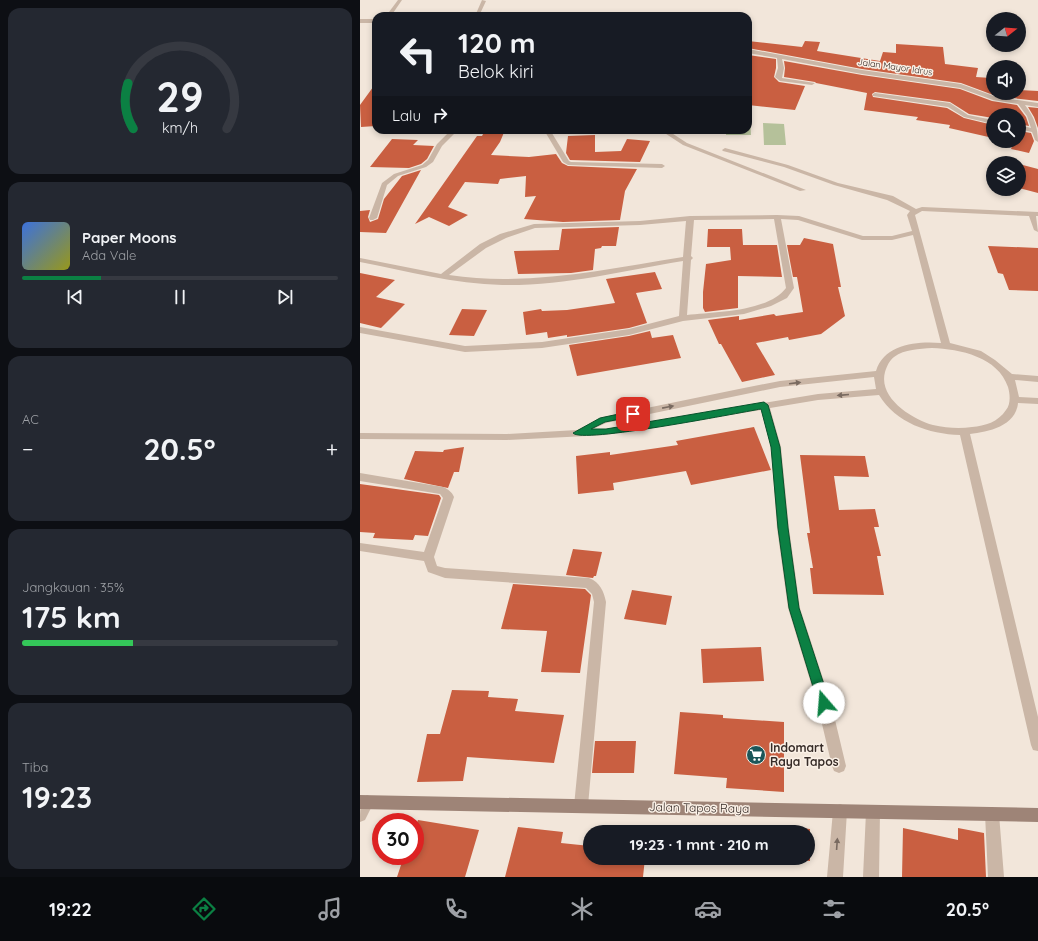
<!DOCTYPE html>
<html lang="id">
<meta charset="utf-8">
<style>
body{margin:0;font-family:Quicksand,sans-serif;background:#242831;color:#f1f3f6;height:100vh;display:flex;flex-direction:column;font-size:15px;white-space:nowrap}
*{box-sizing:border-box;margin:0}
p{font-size:13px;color:#9ea1a6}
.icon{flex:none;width:22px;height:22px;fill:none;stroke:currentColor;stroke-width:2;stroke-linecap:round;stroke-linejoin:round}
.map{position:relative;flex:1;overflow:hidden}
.details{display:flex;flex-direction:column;gap:8px;padding:8px;background:#0d0f14;width:360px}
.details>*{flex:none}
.guide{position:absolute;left:12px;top:12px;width:380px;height:122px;border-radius:12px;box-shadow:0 2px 6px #0003;background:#171b24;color:#f1f3f6;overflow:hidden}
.needle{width:26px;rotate:73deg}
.tools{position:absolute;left:626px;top:12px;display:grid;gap:8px}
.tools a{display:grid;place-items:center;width:40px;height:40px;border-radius:50%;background:#171b24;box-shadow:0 2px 6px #0003;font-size:20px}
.speed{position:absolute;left:12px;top:813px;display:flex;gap:8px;font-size:20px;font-weight:700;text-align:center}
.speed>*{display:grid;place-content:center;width:52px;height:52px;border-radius:50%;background:#171b24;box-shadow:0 2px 6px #0003;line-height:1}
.speed .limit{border:6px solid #d22;background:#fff;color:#111}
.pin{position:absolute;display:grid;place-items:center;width:34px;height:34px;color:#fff;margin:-17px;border-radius:8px;box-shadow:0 2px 6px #0006}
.me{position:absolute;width:44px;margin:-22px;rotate:342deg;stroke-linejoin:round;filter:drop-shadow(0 0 3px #0008)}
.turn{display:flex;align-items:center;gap:14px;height:84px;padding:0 20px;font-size:18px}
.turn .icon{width:52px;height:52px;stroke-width:2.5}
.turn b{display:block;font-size:28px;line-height:34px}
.then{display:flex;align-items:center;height:38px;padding:0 20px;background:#0003;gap:8px;font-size:15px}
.big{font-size:30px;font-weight:800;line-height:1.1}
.details .card{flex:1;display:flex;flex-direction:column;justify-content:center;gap:6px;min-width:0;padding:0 14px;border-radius:12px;background:#242831}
.details .dial{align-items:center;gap:0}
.dial svg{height:104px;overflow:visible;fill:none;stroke:#363941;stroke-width:7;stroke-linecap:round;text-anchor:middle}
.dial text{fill:#f1f3f6;stroke:none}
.song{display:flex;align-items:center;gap:12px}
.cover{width:48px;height:48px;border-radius:6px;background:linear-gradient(135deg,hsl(220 70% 55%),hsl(60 70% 35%))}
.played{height:4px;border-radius:2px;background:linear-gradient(90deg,#0b8043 25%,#363941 25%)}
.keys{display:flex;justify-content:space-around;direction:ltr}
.heat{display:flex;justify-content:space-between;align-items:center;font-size:22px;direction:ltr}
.charge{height:6px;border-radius:3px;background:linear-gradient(90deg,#34c759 35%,#363941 0)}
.trip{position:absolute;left:223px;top:825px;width:232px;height:40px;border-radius:20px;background:#171b24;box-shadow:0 2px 6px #0003;font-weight:800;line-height:40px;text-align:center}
.tabs{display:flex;height:64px;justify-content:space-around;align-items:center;background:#090b0e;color:#9ea1a6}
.tabs .icon{width:28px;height:28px}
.tabs .current{color:#0b8043}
.tabs b{font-size:18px;color:#f1f3f6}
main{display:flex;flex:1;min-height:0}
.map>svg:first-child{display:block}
</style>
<main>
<section class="details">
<div class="card dial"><svg viewBox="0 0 100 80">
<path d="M14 69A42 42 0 1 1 86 69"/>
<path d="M14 69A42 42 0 0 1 10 34" stroke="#0b8043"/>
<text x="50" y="56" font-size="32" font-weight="700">29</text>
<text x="50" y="72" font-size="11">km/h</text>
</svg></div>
<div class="card">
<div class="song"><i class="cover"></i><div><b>Paper Moons</b><p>Ada Vale</p></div></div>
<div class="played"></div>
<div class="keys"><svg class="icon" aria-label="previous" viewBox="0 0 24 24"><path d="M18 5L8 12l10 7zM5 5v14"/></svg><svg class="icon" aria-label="pause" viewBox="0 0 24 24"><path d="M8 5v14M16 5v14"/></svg><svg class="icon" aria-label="next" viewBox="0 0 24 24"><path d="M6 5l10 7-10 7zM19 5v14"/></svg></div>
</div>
<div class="card"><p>AC</p>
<div class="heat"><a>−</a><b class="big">20.5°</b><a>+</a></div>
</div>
<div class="card"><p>Jangkauan · 35%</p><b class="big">175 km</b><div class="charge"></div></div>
<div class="card"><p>Tiba</p><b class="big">19:23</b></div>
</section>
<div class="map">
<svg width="678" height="877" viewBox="0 0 678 877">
<rect width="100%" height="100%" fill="#f2e6da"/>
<path fill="#b5c19a" d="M 388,118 L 390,118 L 391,135 L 366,135 L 366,130 L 388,130 Z
M 403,123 L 424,124 L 426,145 L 404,145 Z"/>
<path fill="#c95f41" d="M 388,41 L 442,47 L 445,41 L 460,42 L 457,51 L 520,61 L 523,52 L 536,53 L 536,44 L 583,47 L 585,64 L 618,68 L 616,77 L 631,78 L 633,93 L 659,93 L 659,90 L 678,91 L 678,101 L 636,96 L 601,83 L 502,69 L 388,48 Z
M 388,55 L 416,59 L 416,68 L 414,77 L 419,82 L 445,86 L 435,110 L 388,105 Z
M 424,61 L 502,75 L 600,89 L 632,101 L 657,105 L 666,117 L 669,126 L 659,124 L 659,115 L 633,115 L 633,118 L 609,114 L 590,102 L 515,92 L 512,94 L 513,97 L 587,108 L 604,118 L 633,125 L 633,138 L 589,128 L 590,125 L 556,120 L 558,117 L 504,110 L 507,93 L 456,83 L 455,82 L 424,77 L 425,68 Z
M 16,83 L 16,126 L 1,127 L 0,105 Z
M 668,107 L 678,108 L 678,128 L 674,117 Z
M 125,130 L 145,130 L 140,142 L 131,155 L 169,157 L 196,154 L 202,163 L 208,166 L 277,169 L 265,191 L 260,220 L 203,222 L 164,219 L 176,196 L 165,197 L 166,176 L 140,179 L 138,184 L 105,182 L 88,207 L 108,215 L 89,226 L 69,217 L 55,224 L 117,136 L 122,136 Z
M 659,131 L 671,133 L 674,141 L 669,153 L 651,149 L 653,144 L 642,141 L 659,141 Z
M 235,135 L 235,152 L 261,151 L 267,139 L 290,141 L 280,162 L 210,160 L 206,153 L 208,136 Z
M 32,139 L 58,140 L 53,145 L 74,146 L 67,159 L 61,164 L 49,168 L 10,167 Z
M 659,164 L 678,169 L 678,193 L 659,188 Z
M 61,170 L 26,233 L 0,232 L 0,211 L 10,210 L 8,217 L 10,222 L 18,219 L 24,199 L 42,176 Z
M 259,227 L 256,246 L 242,246 L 241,248 L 235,249 L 233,270 L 211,273 L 158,274 L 154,251 L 199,250 L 202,229 Z
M 348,229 L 382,229 L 383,245 L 417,245 L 422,277 L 378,276 L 378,308 L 345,312 L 343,308 L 343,292 L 346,264 L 371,260 L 370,247 L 347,247 Z
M 444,238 L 473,244 L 481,287 L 478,287 L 485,316 L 461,334 L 429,340 L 428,337 L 396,343 L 415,375 L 382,382 L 361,344 L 359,344 L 348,320 L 379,316 L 379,320 L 414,314 L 416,316 L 443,312 L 437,277 L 433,277 L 427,245 L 440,245 Z
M 628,246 L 678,248 L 678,291 L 649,290 L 643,274 L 638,273 Z
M 295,272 L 302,289 L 276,293 L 287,323 L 269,328 L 207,337 L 207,335 L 188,338 L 187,332 L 166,335 L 163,312 L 181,309 L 182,311 L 207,310 L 255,303 L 246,279 Z
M 0,273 L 35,280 L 16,297 L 45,304 L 21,328 L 0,323 Z
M 102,309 L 127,310 L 114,336 L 89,335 Z
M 290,331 L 292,338 L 313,335 L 321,358 L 217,376 L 209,345 L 269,336 Z
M 394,427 L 411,470 L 331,485 L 326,471 L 253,483 L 254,490 L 218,494 L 216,456 L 250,452 L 250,455 L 318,445 L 316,441 Z
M 104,447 L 99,472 L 94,472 L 88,488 L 44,479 L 55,451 L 83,452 L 84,450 Z
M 440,455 L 505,456 L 509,477 L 474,476 L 479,510 L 515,509 L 519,527 L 514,527 L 521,556 L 517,556 L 524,595 L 453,594 L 450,568 L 453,568 L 447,533 L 450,533 Z
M 0,484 L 79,495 L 81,498 L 68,536 L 55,535 L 53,540 L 13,538 L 15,533 L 0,532 Z
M 213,549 L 242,552 L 236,576 L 234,576 L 233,578 L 206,575 Z
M 153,584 L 225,589 L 231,595 L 220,673 L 181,672 L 187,631 L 141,629 Z
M 272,590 L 312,596 L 306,625 L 264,619 Z
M 401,647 L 404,681 L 343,683 L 341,649 Z
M 92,690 L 129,691 L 128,697 L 158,699 L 155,711 L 204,715 L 194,763 L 107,757 L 103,781 L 57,782 L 67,734 L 80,734 Z
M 320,712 L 363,715 L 363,718 L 424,722 L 424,792 L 366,788 L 367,778 L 314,774 Z
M 235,741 L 276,741 L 274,773 L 232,773 Z
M 58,820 L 119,830 L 105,877 L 37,877 L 44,856 L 55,856 L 55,827 Z
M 415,825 L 450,829 L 450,861 L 417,858 L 448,858 L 448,832 L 415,832 Z
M 158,827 L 203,832 L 201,843 L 230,846 L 230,858 L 285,858 L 283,877 L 145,877 Z
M 543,828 L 598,840 L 598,828 L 624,833 L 626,877 L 542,877 Z"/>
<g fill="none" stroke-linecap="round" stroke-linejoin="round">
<path fill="#cab6a6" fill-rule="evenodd" d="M 480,804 L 485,806 L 487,811 L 483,877 L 467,877 L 473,811 L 475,806 Z
M 513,805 L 518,807 L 520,812 L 519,877 L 503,877 L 506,812 L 508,807 Z"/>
<path fill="#cab6a6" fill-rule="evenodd" d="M 38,0 L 42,0 L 31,16 L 26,16 Z
M 122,0 L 126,1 L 119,16 L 115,16 Z
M 186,12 L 190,13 L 188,16 L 184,16 Z
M 0,19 L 16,19 L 16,23 L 0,23 Z
M 388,49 L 502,70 L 601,84 L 636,97 L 678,103 L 678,107 L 665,105 C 674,117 678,127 678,142 L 675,140 L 672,132 L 659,129 L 659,125 L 671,128 L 667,116 L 658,104 L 633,100 L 600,88 L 502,74 L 422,59 L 424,68 L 422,78 L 455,83 L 452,85 L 420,81 L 415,77 L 418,68 L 417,58 L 388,53 Z
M 515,93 L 590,103 L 608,115 L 633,120 L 633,124 L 604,117 L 588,107 L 513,96 L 513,94 Z
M 91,130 L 98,130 L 82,146 L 73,162 L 66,167 L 38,176 L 27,185 L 17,218 L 13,220 L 10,220 L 9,218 L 22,183 L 34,174 L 62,165 L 68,160 L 77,144 Z
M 184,130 L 190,130 L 209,161 L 211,162 L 302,164 L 305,166 L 302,168 L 208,165 L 203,162 Z
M 300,130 L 307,130 L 327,143 L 446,190 L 440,191 L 323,145 Z
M 365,148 L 428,165 L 478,183 L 533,196 L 556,209 L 562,207 L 678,212 L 678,216 L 676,216 L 678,232 L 674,230 L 669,216 L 562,211 L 555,215 L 590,343 L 621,351 L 635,360 L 652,374 L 678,376 L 678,382 L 655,380 L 659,397 L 678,398 L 678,404 L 658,403 C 656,426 628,432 610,434 L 678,717 L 678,751 L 673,750 L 671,745 L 600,435 C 569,434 536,423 519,395 L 458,400 L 410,408 L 421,447 L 429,528 L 440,608 L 471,703 L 486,766 L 484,771 L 479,773 L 474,771 L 472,766 L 457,703 L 428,608 L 417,528 L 411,447 L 401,410 L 246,435 L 147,440 L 0,439 L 0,433 L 147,434 L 217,430 L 243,417 L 379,389 L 420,381 L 516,371 C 524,344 557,341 581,343 L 553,235 L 532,240 L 502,240 L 438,220 L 421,219 L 434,288 L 427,298 L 411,306 L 384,314 L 323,321 L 269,335 L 182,348 L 105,352 L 0,333 L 0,327 L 105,346 L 182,342 L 269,329 L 319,316 L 323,261 C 263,271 203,286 142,285 C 94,284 47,271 0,262 L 0,258 L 81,274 L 120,244 L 140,234 L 174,224 L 280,221 L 330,216 L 417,215 L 439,216 L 503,236 L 532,236 L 552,231 L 547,215 L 550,211 L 527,200 L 474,185 L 424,167 L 363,151 L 362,150 ZM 414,219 L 426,288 C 408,312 355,312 327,315 L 331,260 L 333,258 L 331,256 L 334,220 ZM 326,221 L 323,257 C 246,269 168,287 89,275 L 126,248 L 146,238 L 175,228 L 280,225 ZM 572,348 C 600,349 638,357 648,387 C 650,394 651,404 646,410 C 638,422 625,426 612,427 C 600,429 586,428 573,425 C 552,419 518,398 525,372 C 527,366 529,361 534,357 C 545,349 559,349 572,348 ZM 514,377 L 516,389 L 458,394 L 246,429 L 233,429 L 246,423 L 420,387 Z
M 0,473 L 83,487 C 88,489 92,492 94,497 L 74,557 L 77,566 L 85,568 L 229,578 C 240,582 244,592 246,602 L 228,806 L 226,811 L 221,813 L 216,811 L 214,806 L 234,602 L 232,594 L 226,588 L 85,578 L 68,572 L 64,561 L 0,551 L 0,543 L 64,552 L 83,498 L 80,494 L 0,481 Z
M 7,795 L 12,797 L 14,802 L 5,820 L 0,822 C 0,812 0,799 7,795 Z
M 632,807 L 637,809 L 639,814 L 644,877 L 628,877 L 625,814 L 627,809 Z"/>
<path fill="#9e8477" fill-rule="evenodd" d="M 0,795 L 678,808 L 678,822 L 0,809 Z"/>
</g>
<defs><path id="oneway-solid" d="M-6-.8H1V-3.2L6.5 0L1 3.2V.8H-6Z"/></defs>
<g fill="#796a60">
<use href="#oneway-solid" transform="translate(435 383) rotate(-7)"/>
<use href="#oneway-solid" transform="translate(483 395) rotate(175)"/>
<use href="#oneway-solid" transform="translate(308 407) rotate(-11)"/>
<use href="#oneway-solid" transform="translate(477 844) rotate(-86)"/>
</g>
<path fill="#0b8043" stroke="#07532c" d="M 404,402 L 408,405 L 420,447 L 428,528 L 439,608 L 470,703 L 469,707 L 464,709 L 460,707 L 458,703 L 429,608 L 418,528 L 411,447 L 401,409 C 377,413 221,444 213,433 L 240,418 L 273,411 L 277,414 L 276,416 L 245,422 L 231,429 L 246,429 Z"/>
<defs>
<g id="supermarket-disc" transform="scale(1)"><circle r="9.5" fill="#1b5659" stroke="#faf0e6"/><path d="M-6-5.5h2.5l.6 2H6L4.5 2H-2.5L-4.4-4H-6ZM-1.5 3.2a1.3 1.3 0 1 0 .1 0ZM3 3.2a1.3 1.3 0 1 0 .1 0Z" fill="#fff"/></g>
</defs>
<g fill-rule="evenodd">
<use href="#supermarket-disc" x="396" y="755"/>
</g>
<g text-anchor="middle" stroke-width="3" stroke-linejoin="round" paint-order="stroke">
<g font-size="9" fill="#362b27" stroke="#faf0e6">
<text transform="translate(535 67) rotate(8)" y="3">Jalan Mayor Idrus</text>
</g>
<g font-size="12" font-weight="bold" fill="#362b27" stroke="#faf0e6" text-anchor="start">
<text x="410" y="752">Indomart<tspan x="410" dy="14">Raya Tapos</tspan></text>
</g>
<g font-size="12" fill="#362b27" stroke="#faf0e6">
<text transform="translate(339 808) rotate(1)" y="4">Jalan Tapos Raya</text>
</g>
</g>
</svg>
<div class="tools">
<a><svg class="needle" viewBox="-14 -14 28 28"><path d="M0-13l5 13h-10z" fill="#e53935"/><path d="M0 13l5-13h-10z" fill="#9ea1a6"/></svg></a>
<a><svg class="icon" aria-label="sound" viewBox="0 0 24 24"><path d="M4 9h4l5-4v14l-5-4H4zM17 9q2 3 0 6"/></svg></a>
<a><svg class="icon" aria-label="search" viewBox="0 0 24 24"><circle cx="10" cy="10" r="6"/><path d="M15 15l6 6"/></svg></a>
<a><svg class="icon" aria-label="layers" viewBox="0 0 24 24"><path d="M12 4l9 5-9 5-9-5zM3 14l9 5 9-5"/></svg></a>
</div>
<div class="speed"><div class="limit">30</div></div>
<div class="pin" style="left:273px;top:414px;background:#d93025"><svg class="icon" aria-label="arrive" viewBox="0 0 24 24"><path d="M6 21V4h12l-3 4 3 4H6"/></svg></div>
<svg class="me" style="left:464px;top:703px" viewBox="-20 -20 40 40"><circle r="19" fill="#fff"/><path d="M0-13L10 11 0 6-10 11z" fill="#0b8043"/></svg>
<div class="trip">19:23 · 1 mnt · 210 m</div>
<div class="guide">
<div class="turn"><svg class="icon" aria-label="left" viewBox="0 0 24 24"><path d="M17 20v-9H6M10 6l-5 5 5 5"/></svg><div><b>120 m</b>Belok kiri</div></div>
<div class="then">Lalu<svg class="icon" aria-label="right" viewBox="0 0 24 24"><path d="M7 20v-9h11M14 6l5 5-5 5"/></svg></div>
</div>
</div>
</main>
<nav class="tabs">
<b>19:22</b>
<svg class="icon current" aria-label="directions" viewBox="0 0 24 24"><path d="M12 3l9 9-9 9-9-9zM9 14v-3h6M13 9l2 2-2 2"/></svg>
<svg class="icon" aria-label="music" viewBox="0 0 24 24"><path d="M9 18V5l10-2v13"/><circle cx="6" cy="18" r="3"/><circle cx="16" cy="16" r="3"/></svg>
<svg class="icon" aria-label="phone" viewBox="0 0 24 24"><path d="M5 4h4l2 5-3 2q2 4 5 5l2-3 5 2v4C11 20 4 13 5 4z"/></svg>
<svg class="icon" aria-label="climate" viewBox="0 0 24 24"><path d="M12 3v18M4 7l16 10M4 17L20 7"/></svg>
<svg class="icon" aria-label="car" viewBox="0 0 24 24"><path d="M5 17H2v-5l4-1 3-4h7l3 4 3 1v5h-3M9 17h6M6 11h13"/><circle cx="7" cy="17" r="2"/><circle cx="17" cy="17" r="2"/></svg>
<svg class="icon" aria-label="filters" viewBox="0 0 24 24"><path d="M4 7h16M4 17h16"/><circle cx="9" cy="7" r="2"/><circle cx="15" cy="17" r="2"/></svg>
<b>20.5°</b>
</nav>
